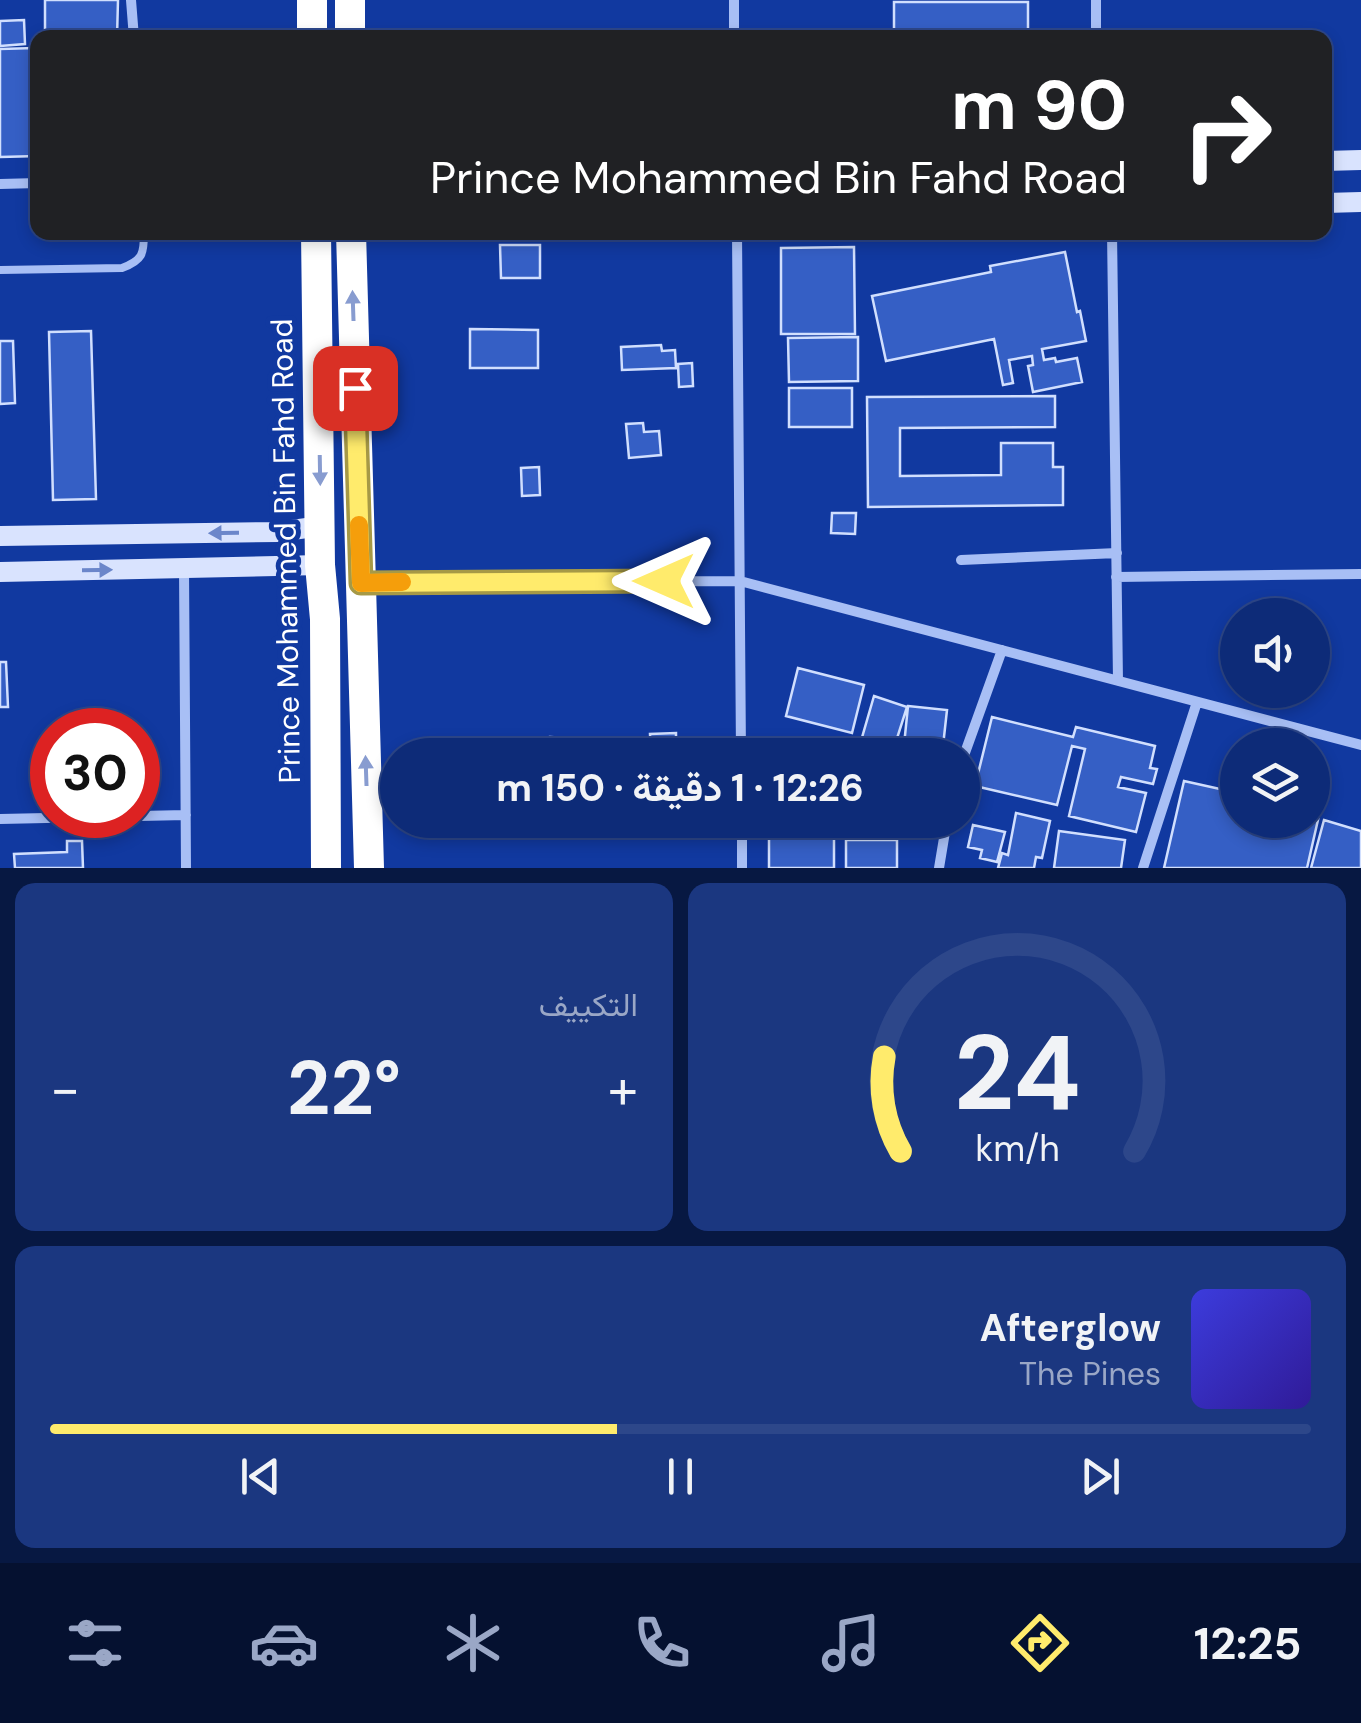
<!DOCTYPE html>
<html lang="ar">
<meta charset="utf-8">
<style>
body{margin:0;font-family:"DM Sans",Vazirmatn,sans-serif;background:#1b3780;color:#f1f3f6;direction:rtl;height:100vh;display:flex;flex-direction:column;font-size:38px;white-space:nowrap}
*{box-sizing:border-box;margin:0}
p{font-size:32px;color:#9aa7c6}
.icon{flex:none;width:55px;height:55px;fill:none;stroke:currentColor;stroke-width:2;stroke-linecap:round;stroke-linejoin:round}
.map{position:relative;height:868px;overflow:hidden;direction:ltr}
.drawer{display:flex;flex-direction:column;gap:15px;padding:15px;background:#071842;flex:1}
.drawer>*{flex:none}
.top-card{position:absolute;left:30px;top:30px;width:1302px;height:210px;border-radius:20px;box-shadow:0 5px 15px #0003,0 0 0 2px #2d478a;direction:rtl;background:#202124;color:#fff;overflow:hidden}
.fabs{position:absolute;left:1220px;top:598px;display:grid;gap:20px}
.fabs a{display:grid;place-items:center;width:110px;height:110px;border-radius:50%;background:#0d2b78;box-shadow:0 5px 15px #0003,0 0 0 2px #2d478a;font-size:50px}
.speed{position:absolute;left:30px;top:708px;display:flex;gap:20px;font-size:50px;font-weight:700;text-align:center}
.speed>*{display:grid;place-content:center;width:130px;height:130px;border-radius:50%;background:#0d2b78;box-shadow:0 5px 15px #0003,0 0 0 2px #2d478a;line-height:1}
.speed .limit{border:15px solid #d22;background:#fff;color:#111}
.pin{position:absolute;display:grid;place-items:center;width:85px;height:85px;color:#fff;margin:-42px;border-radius:20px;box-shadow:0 5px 15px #0006}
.me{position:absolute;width:110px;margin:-55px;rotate:270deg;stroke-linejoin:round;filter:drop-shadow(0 0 8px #0008)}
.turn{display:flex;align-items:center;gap:35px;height:210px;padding:0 40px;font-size:45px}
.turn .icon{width:130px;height:130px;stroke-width:2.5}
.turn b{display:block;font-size:70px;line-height:85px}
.big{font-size:75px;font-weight:700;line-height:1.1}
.drawer .card{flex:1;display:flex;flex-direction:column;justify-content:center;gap:15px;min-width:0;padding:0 35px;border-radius:20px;background:#1b3780}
.drawer .dial{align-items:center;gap:0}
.dial svg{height:260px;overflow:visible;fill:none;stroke:#2d478a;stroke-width:7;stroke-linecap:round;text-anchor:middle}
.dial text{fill:#f1f3f6;stroke:none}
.song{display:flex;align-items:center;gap:30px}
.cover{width:120px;height:120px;border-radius:15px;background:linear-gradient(135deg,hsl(240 70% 55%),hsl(250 70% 35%))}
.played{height:10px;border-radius:5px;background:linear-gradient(90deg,#ffeb6c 45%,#2d478a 45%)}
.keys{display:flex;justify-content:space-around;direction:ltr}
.heat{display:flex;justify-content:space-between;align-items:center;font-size:55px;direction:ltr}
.drawer .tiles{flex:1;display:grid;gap:15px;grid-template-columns:1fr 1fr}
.card:last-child{grid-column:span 2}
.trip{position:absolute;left:380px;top:738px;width:600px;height:100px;border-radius:50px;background:#0d2b78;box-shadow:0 5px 15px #0003,0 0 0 2px #2d478a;font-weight:700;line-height:100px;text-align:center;direction:rtl}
.dock{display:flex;height:160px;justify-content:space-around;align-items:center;background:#051130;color:#9aa7c6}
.dock .icon{width:70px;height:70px}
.dock .current{color:#ffeb6c}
.dock b{font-size:45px;color:#f1f3f6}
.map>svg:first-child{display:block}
</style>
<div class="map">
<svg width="1361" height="868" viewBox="0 0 1361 868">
<rect width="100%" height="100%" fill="#1139a0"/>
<path fill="#355fc5" stroke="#d1dffe" stroke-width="2.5" d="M 45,0 L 118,0 L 117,38 L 45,38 Z
M 894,2 L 1028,2 L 1028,37 L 894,36 Z
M 24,20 L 25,44 L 0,46 L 0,21 Z
M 34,48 L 34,66 L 38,66 L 38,156 L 0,157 L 0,49 Z
M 500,245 L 540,245 L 540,278 L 501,278 Z
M 854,247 L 855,334 L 781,334 L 781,248 Z
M 1065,252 L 1077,312 L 1080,311 L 1086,341 L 1042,349 L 1044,360 L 1055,358 L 1056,362 L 1077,358 L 1082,382 L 1033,392 L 1028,366 L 1033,365 L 1032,356 L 1009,360 L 1013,383 L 1003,385 L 994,339 L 886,361 L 872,296 L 991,272 L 990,266 Z
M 470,329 L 538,330 L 538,368 L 470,368 Z
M 91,331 L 96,499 L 53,500 L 49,332 Z
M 858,337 L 858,381 L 789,382 L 788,338 Z
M 0,341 L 13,341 L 15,403 L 0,404 Z
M 661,345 L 662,351 L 675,350 L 676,368 L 622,370 L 621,347 Z
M 692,363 L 693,386 L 679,387 L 678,364 Z
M 789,388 L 852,388 L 852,427 L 789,427 Z
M 1055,396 L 1055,427 L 900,428 L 900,476 L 1001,475 L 1001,443 L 1053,443 L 1053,467 L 1063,467 L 1063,505 L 868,507 L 867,397 Z
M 643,423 L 644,432 L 659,431 L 661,455 L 629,458 L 626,424 Z
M 539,467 L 540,495 L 522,496 L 521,468 Z
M 832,513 L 856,513 L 855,534 L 831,533 Z
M 0,662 L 6,662 L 8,707 L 0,707 Z
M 798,668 L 864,685 L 852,733 L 786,716 Z
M 874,696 L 907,707 L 893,751 L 861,741 Z
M 908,706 L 947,710 L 942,755 L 903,755 Z
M 992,717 L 1073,737 L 1076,727 L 1155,746 L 1150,768 L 1157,769 L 1153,784 L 1121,777 L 1118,787 L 1146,793 L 1136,832 L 1069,816 L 1085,749 L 1072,746 L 1057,805 L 975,786 Z
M 676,733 L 676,755 L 651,755 L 650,734 Z
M 550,737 L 596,740 L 595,755 L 549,755 Z
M 787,744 L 818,748 L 817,755 L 785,755 Z
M 1184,781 L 1238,793 L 1238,820 L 1312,820 L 1312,810 L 1320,811 L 1307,868 L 1164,868 Z
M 1016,813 L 1050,821 L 1042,858 L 1036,857 L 1034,868 L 998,868 L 1002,853 L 1008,855 Z
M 1324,820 L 1361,831 L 1361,868 L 1311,868 Z
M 973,825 L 1005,832 L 997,862 L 980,858 L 982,850 L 968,847 Z
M 769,830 L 834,831 L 834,868 L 769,868 Z
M 1059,831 L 1125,840 L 1121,868 L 1054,868 Z
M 846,840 L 897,840 L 897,868 L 846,868 Z
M 67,841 L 82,841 L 83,868 L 15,868 L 14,854 L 67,852 Z"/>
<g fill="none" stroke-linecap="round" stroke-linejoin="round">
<path stroke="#a8bff5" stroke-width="8" d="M 0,270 L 122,268 C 143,260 144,254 144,232"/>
<path stroke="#a8bff5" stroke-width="10" d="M 131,0 L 134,38
M 734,0 L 734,38
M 1096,38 L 1096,0
M 0,184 L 38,183
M 737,232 L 741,755
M 1112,232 L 1118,681
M 961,560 L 1117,553
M 184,568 L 186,868
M 1116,577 L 1361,574
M 367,583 L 740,581 L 1361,745
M 962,761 L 1002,650
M 0,819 L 186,815
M 742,820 L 742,868
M 939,868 L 947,820
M 1143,868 L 1197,702"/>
<path stroke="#d9e3fe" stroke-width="20" d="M 1325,161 L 1361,160
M 1325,203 L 1361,202
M 0,536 L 278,532 L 321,526
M 0,572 L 320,565"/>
<path stroke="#fff" stroke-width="30" d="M 312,0 L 312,38
M 350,38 L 350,0
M 316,232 L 320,565 L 325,619 L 326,868
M 351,232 L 369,868"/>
</g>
<defs><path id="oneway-solid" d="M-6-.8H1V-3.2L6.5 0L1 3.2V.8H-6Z" transform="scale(2.5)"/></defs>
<g fill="#889cd0">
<use href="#oneway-solid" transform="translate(353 306) rotate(-92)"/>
<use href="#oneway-solid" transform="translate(320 470) rotate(89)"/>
<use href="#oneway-solid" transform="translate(366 771) rotate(-92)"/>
</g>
<g fill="#6b86ca">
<use href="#oneway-solid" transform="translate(224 533) rotate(179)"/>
<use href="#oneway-solid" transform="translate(97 570) rotate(-1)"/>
</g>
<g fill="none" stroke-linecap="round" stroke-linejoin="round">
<g stroke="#a69946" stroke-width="25">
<path id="route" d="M 355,388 L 361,583 L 664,581"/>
</g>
<use href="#route" stroke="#ffeb6c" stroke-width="18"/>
<path stroke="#f59e0b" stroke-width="18" d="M 359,525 L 361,583 L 402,582"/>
</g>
<g text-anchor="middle" stroke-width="10" stroke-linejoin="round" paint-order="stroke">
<g font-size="30" fill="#fff" stroke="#1139a0">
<text transform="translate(286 551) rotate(-91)" y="10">Prince Mohammed Bin Fahd Road</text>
</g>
</g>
</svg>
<div class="fabs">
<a><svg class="icon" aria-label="sound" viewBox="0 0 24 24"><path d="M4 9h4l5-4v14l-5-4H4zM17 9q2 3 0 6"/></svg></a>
<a><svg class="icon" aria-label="layers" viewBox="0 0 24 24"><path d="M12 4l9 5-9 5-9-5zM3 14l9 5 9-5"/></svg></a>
</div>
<div class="speed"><div class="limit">30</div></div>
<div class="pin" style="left:355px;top:388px;background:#d93025"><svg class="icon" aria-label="arrive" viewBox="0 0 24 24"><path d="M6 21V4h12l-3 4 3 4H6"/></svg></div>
<svg class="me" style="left:664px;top:581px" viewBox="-20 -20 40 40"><path d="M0-17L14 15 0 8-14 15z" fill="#ffeb6c" stroke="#fff" stroke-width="4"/></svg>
<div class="trip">12:26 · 1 دقيقة · 150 m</div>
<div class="top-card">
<div class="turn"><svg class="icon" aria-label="right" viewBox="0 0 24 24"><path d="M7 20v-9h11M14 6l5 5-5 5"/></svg><div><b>90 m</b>Prince Mohammed Bin Fahd Road</div></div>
</div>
</div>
<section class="drawer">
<div class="tiles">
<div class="card dial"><svg viewBox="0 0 100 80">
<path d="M14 69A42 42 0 1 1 86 69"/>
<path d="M14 69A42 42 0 0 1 9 40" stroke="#ffeb6c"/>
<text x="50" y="56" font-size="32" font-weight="700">24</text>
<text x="50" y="72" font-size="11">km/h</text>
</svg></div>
<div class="card"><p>التكييف</p>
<div class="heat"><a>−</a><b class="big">22°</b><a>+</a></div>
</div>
<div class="card">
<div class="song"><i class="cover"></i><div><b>Afterglow</b><p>The Pines</p></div></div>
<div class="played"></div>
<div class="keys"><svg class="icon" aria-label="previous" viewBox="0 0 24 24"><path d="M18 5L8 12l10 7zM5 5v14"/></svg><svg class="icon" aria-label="pause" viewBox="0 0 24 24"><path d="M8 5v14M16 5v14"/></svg><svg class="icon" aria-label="next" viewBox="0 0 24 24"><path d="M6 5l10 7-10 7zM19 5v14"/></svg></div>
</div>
</div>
</section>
<nav class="dock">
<b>12:25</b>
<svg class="icon current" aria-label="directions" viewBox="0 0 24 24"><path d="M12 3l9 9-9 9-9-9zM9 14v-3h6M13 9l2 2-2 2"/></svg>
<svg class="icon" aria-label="music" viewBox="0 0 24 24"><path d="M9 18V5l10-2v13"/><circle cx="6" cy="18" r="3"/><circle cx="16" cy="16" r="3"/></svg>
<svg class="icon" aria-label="phone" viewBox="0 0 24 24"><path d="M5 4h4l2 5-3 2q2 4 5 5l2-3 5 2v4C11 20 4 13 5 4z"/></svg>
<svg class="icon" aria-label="climate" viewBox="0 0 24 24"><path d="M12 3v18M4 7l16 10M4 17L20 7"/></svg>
<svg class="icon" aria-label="car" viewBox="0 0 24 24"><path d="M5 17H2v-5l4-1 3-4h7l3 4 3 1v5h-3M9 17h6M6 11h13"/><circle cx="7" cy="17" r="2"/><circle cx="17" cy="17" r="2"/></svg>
<svg class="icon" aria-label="filters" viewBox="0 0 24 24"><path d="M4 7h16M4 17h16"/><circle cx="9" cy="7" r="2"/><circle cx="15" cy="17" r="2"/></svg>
</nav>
